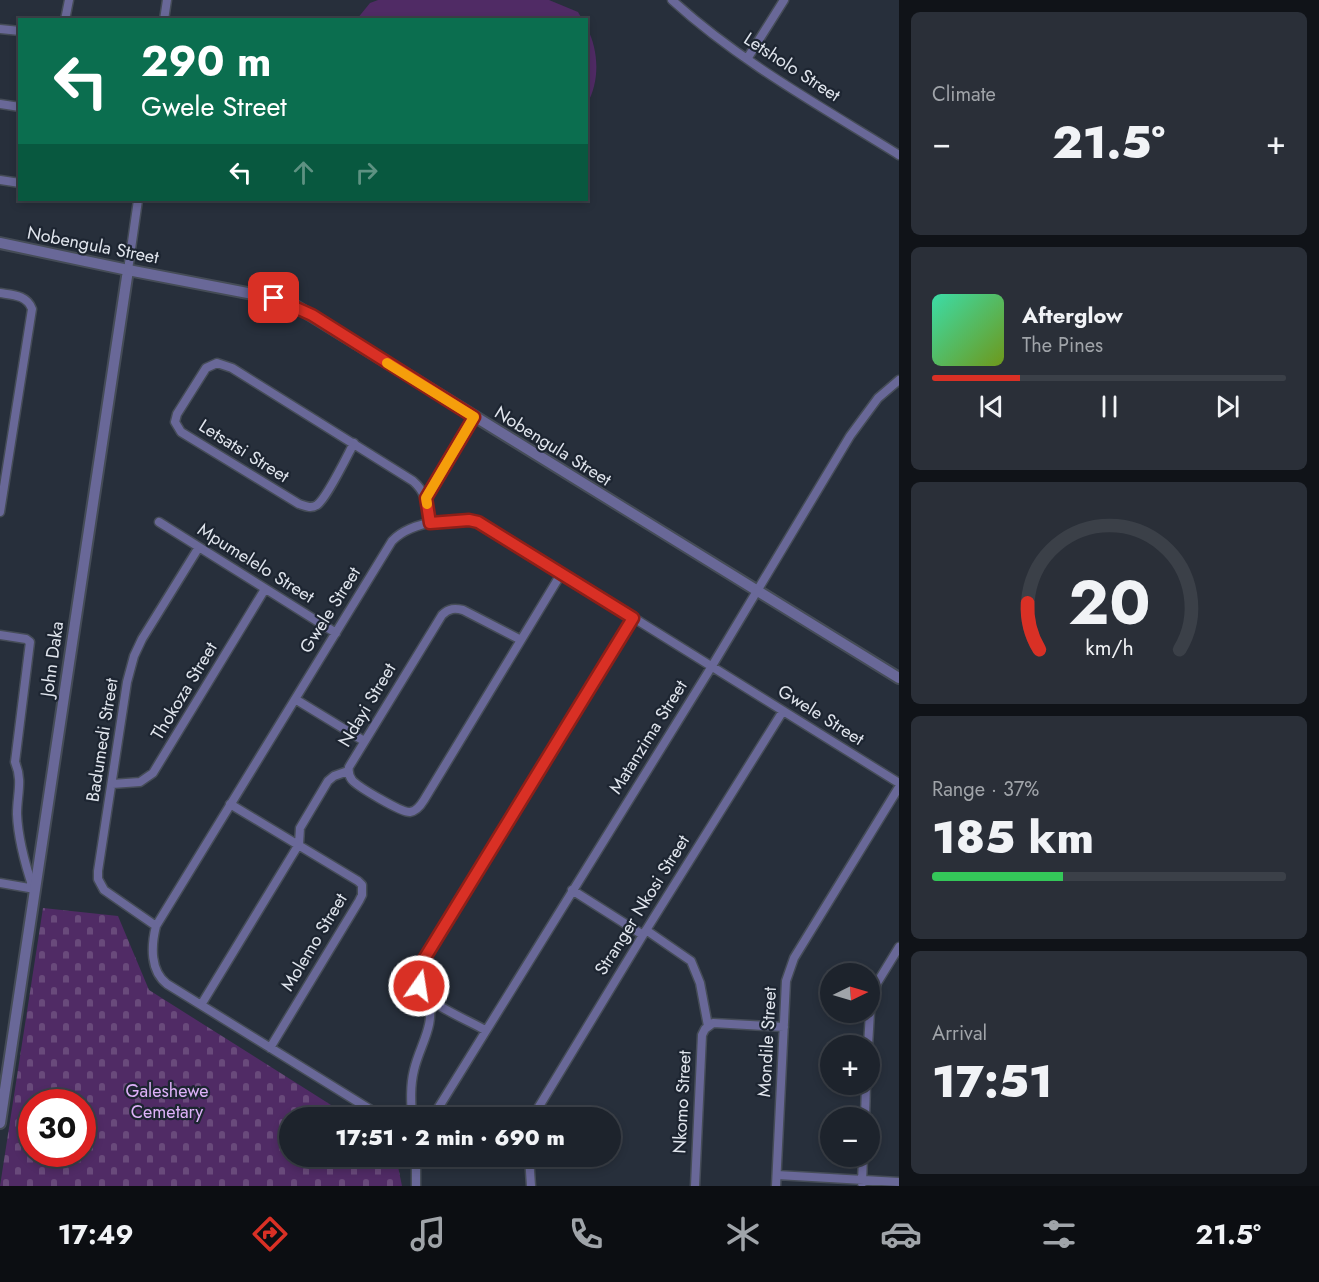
<!DOCTYPE html>
<meta charset="utf-8">
<style>
body{margin:0;font-family:Jost,sans-serif;background:#2a2f38;color:#f1f3f6;height:100vh;display:flex;flex-direction:column;font-size:22px;white-space:nowrap}
*{box-sizing:border-box;margin:0}
p{font-size:20px;color:#a0a4a9}
.icon{flex:none;width:33px;height:33px;fill:none;stroke:currentColor;stroke-width:2;stroke-linecap:round;stroke-linejoin:round}
.map{position:relative;flex:1;overflow:hidden}
.panel{display:flex;flex-direction:column;gap:12px;padding:12px;background:#101318;width:420px}
.panel>*{flex:none}
.banner{position:absolute;left:18px;top:18px;width:570px;height:183px;border-radius:0px;box-shadow:0 3px 9px #0003,0 0 0 2px #3b4048;background:#0b6e4f;color:#fff;overflow:hidden}
.needle{width:39px;rotate:85deg}
.controls{position:absolute;left:820px;top:963px;display:grid;gap:12px}
.controls a{display:grid;place-items:center;width:60px;height:60px;border-radius:50%;background:#1d232c;box-shadow:0 3px 9px #0003,0 0 0 2px #3b4048;font-size:30px}
.speed{position:absolute;left:18px;top:1089px;display:flex;gap:12px;font-size:30px;font-weight:700;text-align:center}
.speed>*{display:grid;place-content:center;width:78px;height:78px;border-radius:50%;background:#1d232c;box-shadow:0 3px 9px #0003,0 0 0 2px #3b4048;line-height:1}
.speed .limit{border:9px solid #d22;background:#fff;color:#111}
.pin{position:absolute;display:grid;place-items:center;width:51px;height:51px;color:#fff;margin:-26px;border-radius:12px;box-shadow:0 3px 9px #0006}
.me{position:absolute;width:66px;margin:-33px;rotate:13deg;stroke-linejoin:round;filter:drop-shadow(0 0 4px #0008)}
.turn{display:flex;align-items:center;gap:21px;height:126px;padding:0 24px;font-size:27px}
.turn .icon{width:78px;height:78px;stroke-width:2.5}
.turn b{display:block;font-size:42px;line-height:51px}
.lanes{display:flex;align-items:center;height:57px;padding:0 24px;background:#0003;justify-content:center;gap:30px;direction:ltr}
.lanes .off{opacity:.35}
.big{font-size:45px;font-weight:800;line-height:1.1}
.panel .tile{flex:1;display:flex;flex-direction:column;justify-content:center;gap:9px;min-width:0;padding:0 21px;border-radius:9px;background:#2a2f38}
.panel .dial{align-items:center;gap:0}
.dial svg{height:156px;overflow:visible;fill:none;stroke:#3b4048;stroke-width:7;stroke-linecap:round;text-anchor:middle}
.dial text{fill:#f1f3f6;stroke:none}
.song{display:flex;align-items:center;gap:18px}
.cover{width:72px;height:72px;border-radius:9px;background:linear-gradient(135deg,hsl(160 70% 55%),hsl(80 70% 35%))}
.played{height:6px;border-radius:3px;background:linear-gradient(90deg,#d93025 25%,#3b4048 25%)}
.keys{display:flex;justify-content:space-around;direction:ltr}
.heat{display:flex;justify-content:space-between;align-items:center;font-size:33px;direction:ltr}
.charge{height:9px;border-radius:4px;background:linear-gradient(90deg,#34c759 37%,#3b4048 0)}
.trip{position:absolute;left:279px;top:1107px;width:342px;height:60px;border-radius:30px;background:#1d232c;box-shadow:0 3px 9px #0003,0 0 0 2px #3b4048;font-weight:800;line-height:60px;text-align:center}
.tabs{display:flex;height:96px;justify-content:space-around;align-items:center;background:#0c0e12;color:#a0a4a9}
.tabs .icon{width:42px;height:42px}
.tabs .current{color:#d93025}
.tabs b{font-size:27px;color:#f1f3f6}
main{display:flex;flex:1;min-height:0}
.map>svg:first-child{display:block}
</style>
<main>
<div class="map">
<svg width="899" height="1186" viewBox="0 0 899 1186">
<defs>
<pattern id="cemetery-stones" width="16" height="16" patternUnits="userSpaceOnUse" patternTransform="scale(1.5)"><rect width="16" height="16" fill="#502b65"/><path d="M2 7V4a2 2 0 0 1 4 0v3zM10 15v-3a2 2 0 0 1 4 0v3z" fill="#694a7b"/></pattern>
</defs>
<rect width="100%" height="100%" fill="#272f3b"/>
<path fill="url(#cemetery-stones)" fill-rule="evenodd" d="M 43,908 L 118,916 L 149,990 L 350,1117 L 290,1118 L 290,1156 L 396,1157 L 402,1186 L 0,1186 ZM 32,1102 L 82,1102 L 82,1154 L 32,1154 Z"/>
<path fill="#502b65" d="M 378,0 L 549,0 L 578,12 L 582,19 L 357,19 L 370,3 Z
M 587,28 C 599,51 600,81 587,104 Z"/>
<g fill="none" stroke-linecap="round" stroke-linejoin="round">
<g stroke="#454c57" stroke-width="11">
<path id="minor" d="M 672,0 C 740,62 822,107 899,155
M 65,20 L 69,0
M 164,20 L 167,0
M 0,29 L 20,31
M 747,59 L 784,0
M 0,104 L 20,107
M 0,180 L 20,183
M 128,270 L 138,200
M 0,293 C 13,295 27,295 32,309 L 0,512
M 354,443 C 347,456 327,498 317,505 C 311,509 305,506 299,504 L 181,432 L 175,422 L 177,414 L 206,368 L 217,363 L 232,368 L 413,481 C 427,493 427,506 430,523
M 426,498 L 474,417
M 159,522 L 336,633
M 0,635 L 26,639 L 30,642 L 15,762 C 23,781 17,794 17,814 C 18,840 25,864 33,888
M 521,640 L 463,610 C 455,608 449,608 442,615 L 349,767 C 348,772 349,776 352,780 C 358,787 402,813 410,812 C 417,811 421,805 424,800 L 561,574
M 295,699 L 364,741
M 112,784 L 140,782 L 153,773 L 265,589
M 230,804 L 358,881 L 362,885 L 362,895 L 359,901 L 270,1048
M 0,883 L 35,889
M 572,890 L 643,935
M 156,926 L 104,890 L 98,879 L 98,871 L 127,682 L 134,656 L 142,639 L 199,547
M 646,930 L 691,961 L 700,983 L 708,1026
M 201,1005 L 299,844 L 300,828 L 328,781 L 334,776 L 348,771
M 870,1008 L 877,983 L 899,947
M 485,1030 C 468,1020 429,1005 420,988 C 417,982 417,976 418,969 L 633,618
M 868,1046 L 870,1012
M 384,1118 L 167,984 C 150,971 151,946 156,926 L 392,541 C 411,521 461,514 486,526 L 899,783
M 412,1118 C 411,1102 410,1086 414,1070 C 420,1044 436,1026 428,998
M 432,1118 L 712,666 L 850,436 L 878,398 L 899,380
M 532,1118 L 643,935 L 783,711
M 865,1118 L 866,1084
M 416,1156 L 416,1186
M 529,1156 L 531,1186
M 777,1175 L 899,1182
M 862,1183 L 863,1156
M 695,1186 L 702,1035 L 705,1029 L 713,1023 L 784,1027
M 776,1186 L 786,981 L 794,958 L 899,787"/>
</g>
<g stroke="#454c57" stroke-width="14">
<path id="tertiary" d="M 0,243 L 128,270 L 274,298 L 294,305 L 899,678
M 0,1123 L 128,270"/>
</g>
<use href="#minor" stroke="#696898" stroke-width="8"/>
<use href="#tertiary" stroke="#696898" stroke-width="10"/>
</g>
<g fill="none" stroke-linecap="round" stroke-linejoin="round">
<g stroke="#8d1f18" stroke-width="15">
<path id="route" d="M 274,298 L 312,315 L 474,417 L 426,498 L 430,523 L 469,520 L 478,522 L 633,618 L 418,969 L 417,978 L 419,986"/>
</g>
<use href="#route" stroke="#d93025" stroke-width="10"/>
<path stroke="#f59e0b" stroke-width="10" d="M 387,363 L 474,417 L 426,498 L 427,504"/>
</g>
<g text-anchor="middle" stroke-width="4.5" stroke-linejoin="round" paint-order="stroke">
<g font-size="18" fill="#e0e5ed" stroke="#1d2531">
<text transform="translate(792 67) rotate(33)" y="6">Letsholo Street</text>
<text transform="translate(93 245) rotate(11)" y="6">Nobengula Street</text>
<text transform="translate(553 446) rotate(32)" y="6">Nobengula Street</text>
<text transform="translate(244 451) rotate(32)" y="6">Letsatsi Street</text>
<text transform="translate(256 563) rotate(32)" y="6">Mpumelelo Street</text>
<text transform="translate(330 610) rotate(-58)" y="6">Gwele Street</text>
<text transform="translate(52 659) rotate(-82)" y="6">John Daka</text>
<text transform="translate(184 691) rotate(-59)" y="6">Thokoza Street</text>
<text transform="translate(367 705) rotate(-59)" y="6">Ndayi Street</text>
<text transform="translate(821 715) rotate(32)" y="6">Gwele Street</text>
<text transform="translate(648 737) rotate(-58)" y="6">Matanzima Street</text>
<text transform="translate(102 740) rotate(-81)" y="6">Badumedi Street</text>
<text transform="translate(642 905) rotate(-58)" y="6">Stranger Nkosi Street</text>
<text transform="translate(314 942) rotate(-59)" y="6">Molemo Street</text>
<text transform="translate(767 1042) rotate(-87)" y="6">Mondile Street</text>
<text transform="translate(682 1102) rotate(-87)" y="6">Nkomo Street</text>
</g>
<g font-size="18" fill="#ddb1f8" stroke="#1d2531">
<text x="167" y="1097">Galeshewe<tspan x="167" dy="21">Cemetary</tspan></text>
</g>
</g>
</svg>
<div class="controls">
<a><svg class="needle" viewBox="-14 -14 28 28"><path d="M0-13l5 13h-10z" fill="#e53935"/><path d="M0 13l5-13h-10z" fill="#a0a4a9"/></svg></a>
<a>+</a>
<a>−</a>
</div>
<div class="speed"><div class="limit">30</div></div>
<div class="pin" style="left:274px;top:298px;background:#d93025"><svg class="icon" aria-label="arrive" viewBox="0 0 24 24"><path d="M6 21V4h12l-3 4 3 4H6"/></svg></div>
<svg class="me" style="left:419px;top:986px" viewBox="-20 -20 40 40"><circle r="17" fill="#d93025" stroke="#fff" stroke-width="3"/><path d="M0-11L8 9 0 5-8 9z" fill="#fff"/></svg>
<div class="trip">17:51 · 2 min · 690 m</div>
<div class="banner">
<div class="turn"><svg class="icon" aria-label="left" viewBox="0 0 24 24"><path d="M17 20v-9H6M10 6l-5 5 5 5"/></svg><div><b>290 m</b>Gwele Street</div></div>
<div class="lanes"><svg class="icon" aria-label="left" viewBox="0 0 24 24"><path d="M17 20v-9H6M10 6l-5 5 5 5"/></svg><svg class="icon off" aria-label="ahead" viewBox="0 0 24 24"><path d="M12 20V5M6 11l6-6 6 6"/></svg><svg class="icon off" aria-label="right" viewBox="0 0 24 24"><path d="M7 20v-9h11M14 6l5 5-5 5"/></svg></div>
</div>
</div>
<section class="panel">
<div class="tile"><p>Climate</p>
<div class="heat"><a>−</a><b class="big">21.5°</b><a>+</a></div>
</div>
<div class="tile">
<div class="song"><i class="cover"></i><div><b>Afterglow</b><p>The Pines</p></div></div>
<div class="played"></div>
<div class="keys"><svg class="icon" aria-label="previous" viewBox="0 0 24 24"><path d="M18 5L8 12l10 7zM5 5v14"/></svg><svg class="icon" aria-label="pause" viewBox="0 0 24 24"><path d="M8 5v14M16 5v14"/></svg><svg class="icon" aria-label="next" viewBox="0 0 24 24"><path d="M6 5l10 7-10 7zM19 5v14"/></svg></div>
</div>
<div class="tile dial"><svg viewBox="0 0 100 80">
<path d="M14 69A42 42 0 1 1 86 69"/>
<path d="M14 69A42 42 0 0 1 8 45" stroke="#d93025"/>
<text x="50" y="56" font-size="32" font-weight="700">20</text>
<text x="50" y="72" font-size="11">km/h</text>
</svg></div>
<div class="tile"><p>Range · 37%</p><b class="big">185 km</b><div class="charge"></div></div>
<div class="tile"><p>Arrival</p><b class="big">17:51</b></div>
</section>
</main>
<nav class="tabs">
<b>17:49</b>
<svg class="icon current" aria-label="directions" viewBox="0 0 24 24"><path d="M12 3l9 9-9 9-9-9zM9 14v-3h6M13 9l2 2-2 2"/></svg>
<svg class="icon" aria-label="music" viewBox="0 0 24 24"><path d="M9 18V5l10-2v13"/><circle cx="6" cy="18" r="3"/><circle cx="16" cy="16" r="3"/></svg>
<svg class="icon" aria-label="phone" viewBox="0 0 24 24"><path d="M5 4h4l2 5-3 2q2 4 5 5l2-3 5 2v4C11 20 4 13 5 4z"/></svg>
<svg class="icon" aria-label="climate" viewBox="0 0 24 24"><path d="M12 3v18M4 7l16 10M4 17L20 7"/></svg>
<svg class="icon" aria-label="car" viewBox="0 0 24 24"><path d="M5 17H2v-5l4-1 3-4h7l3 4 3 1v5h-3M9 17h6M6 11h13"/><circle cx="7" cy="17" r="2"/><circle cx="17" cy="17" r="2"/></svg>
<svg class="icon" aria-label="filters" viewBox="0 0 24 24"><path d="M4 7h16M4 17h16"/><circle cx="9" cy="7" r="2"/><circle cx="15" cy="17" r="2"/></svg>
<b>21.5°</b>
</nav>
